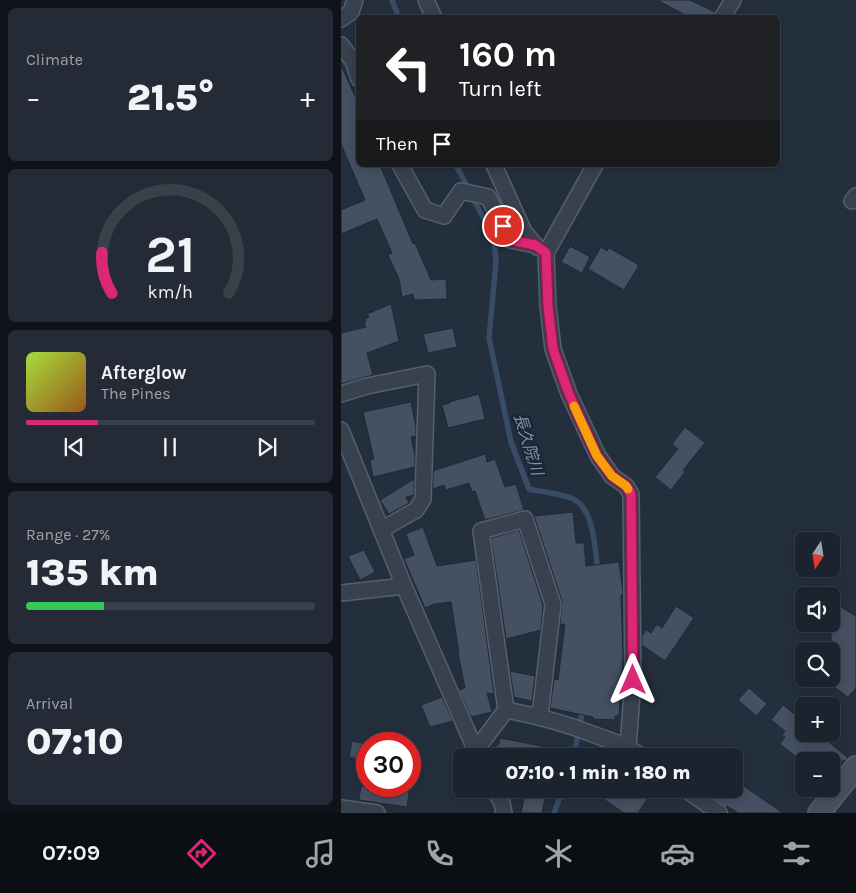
<!DOCTYPE html>
<meta charset="utf-8">
<style>
body{margin:0;font-family:Karla,"Noto Sans JP",sans-serif;background:#242b36;color:#f1f3f6;height:100vh;display:flex;flex-direction:column;font-size:19px;white-space:nowrap}
*{box-sizing:border-box;margin:0}
p{font-size:16px;color:#a0a4aa}
.icon{flex:none;width:28px;height:28px;fill:none;stroke:currentColor;stroke-width:2;stroke-linecap:round;stroke-linejoin:round}
.map{position:relative;flex:1;overflow:hidden}
.panel{display:flex;flex-direction:column;gap:8px;padding:8px;background:#0f1319;width:341px}
.panel>*{flex:none}
.banner{position:absolute;left:15px;top:15px;width:424px;height:152px;border-radius:8px;box-shadow:0 2px 12px #0003,0 0 0 1px #39404a;background:#202124;color:#fff;overflow:hidden}
.needle{width:32px;rotate:192deg}
.tools{position:absolute;left:454px;top:532px;display:grid;gap:10px}
.tools a{display:grid;place-items:center;width:45px;height:45px;border-radius:8px;background:#1b232e;box-shadow:0 2px 12px #0003,0 0 0 1px #39404a;font-size:25px}
.speed{position:absolute;left:15px;top:732px;display:flex;gap:10px;font-size:25px;font-weight:700;text-align:center}
.speed>*{display:grid;place-content:center;width:65px;height:65px;border-radius:50%;background:#1b232e;box-shadow:0 2px 12px #0003,0 0 0 1px #39404a;line-height:1}
.speed .limit{border:8px solid #d22;background:#fff;color:#111}
.pin{position:absolute;display:grid;place-items:center;width:42px;height:42px;color:#fff;margin:-21px;border:2px solid #fff;border-radius:50%;box-shadow:0 1px 5px #0007}
.me{position:absolute;width:55px;margin:-28px;rotate:0deg;stroke-linejoin:round;filter:drop-shadow(0 0 4px #0008)}
.turn{display:flex;align-items:center;gap:18px;height:105px;padding:0 20px;font-size:22px}
.turn .icon{width:65px;height:65px;stroke-width:2.5}
.turn b{display:block;font-size:35px;line-height:42px}
.then{display:flex;align-items:center;height:48px;padding:0 20px;background:#0003;gap:10px;font-size:19px}
.big{font-size:38px;font-weight:800;line-height:1.1}
.panel .widget{flex:1;display:flex;flex-direction:column;justify-content:center;gap:8px;min-width:0;padding:0 18px;border-radius:8px;background:#242b36}
.panel .dial{align-items:center;gap:0}
.dial svg{height:130px;overflow:visible;fill:none;stroke:#39404a;stroke-width:7;stroke-linecap:round;text-anchor:middle}
.dial text{fill:#f1f3f6;stroke:none}
.song{display:flex;align-items:center;gap:15px}
.cover{width:60px;height:60px;border-radius:8px;background:linear-gradient(135deg,hsl(80 70% 55%),hsl(30 70% 35%))}
.played{height:5px;border-radius:2px;background:linear-gradient(90deg,#db2777 25%,#39404a 25%)}
.keys{display:flex;justify-content:space-around;direction:ltr}
.heat{display:flex;justify-content:space-between;align-items:center;font-size:28px;direction:ltr}
.charge{height:8px;border-radius:4px;background:linear-gradient(90deg,#34c759 27%,#39404a 0)}
.trip{position:absolute;left:112px;top:748px;width:290px;height:50px;border-radius:8px;background:#1b232e;box-shadow:0 2px 12px #0003,0 0 0 1px #39404a;font-weight:800;line-height:50px;text-align:center}
.tab-bar{display:flex;height:80px;justify-content:space-around;align-items:center;background:#0b0e12;color:#a0a4aa}
.tab-bar .icon{width:35px;height:35px}
.tab-bar .selected{color:#db2777}
.tab-bar b{font-size:22px;color:#f1f3f6}
main{display:flex;flex:1;min-height:0}
.map>svg:first-child{display:block}
</style>
<main>
<section class="panel">
<div class="widget"><p>Climate</p>
<div class="heat"><a>−</a><b class="big">21.5°</b><a>+</a></div>
</div>
<div class="widget dial"><svg viewBox="0 0 100 80">
<path d="M14 69A42 42 0 1 1 86 69"/>
<path d="M14 69A42 42 0 0 1 8 44" stroke="#db2777"/>
<text x="50" y="56" font-size="32" font-weight="700">21</text>
<text x="50" y="72" font-size="11">km/h</text>
</svg></div>
<div class="widget">
<div class="song"><i class="cover"></i><div><b>Afterglow</b><p>The Pines</p></div></div>
<div class="played"></div>
<div class="keys"><svg class="icon" aria-label="previous" viewBox="0 0 24 24"><path d="M18 5L8 12l10 7zM5 5v14"/></svg><svg class="icon" aria-label="pause" viewBox="0 0 24 24"><path d="M8 5v14M16 5v14"/></svg><svg class="icon" aria-label="next" viewBox="0 0 24 24"><path d="M6 5l10 7-10 7zM19 5v14"/></svg></div>
</div>
<div class="widget"><p>Range · 27%</p><b class="big">135 km</b><div class="charge"></div></div>
<div class="widget"><p>Arrival</p><b class="big">07:10</b></div>
</section>
<div class="map">
<svg width="515" height="813" viewBox="0 0 515 813">
<rect width="100%" height="100%" fill="#242f3e"/>
<g fill="none" stroke-linecap="round" stroke-linejoin="round">
<path stroke="#394c67" stroke-width="5.5" d="M 51,0 L 58,18
M 115,165 L 153,239 L 155,262 L 148,338 L 170,442 L 188,489 C 201,492 217,493 230,498 C 254,507 254,551 257,572
M 233,756 L 242,707
M 213,813 L 222,789"/>
</g>
<path fill="#455162" stroke="#1f2835" d="M 316,0 L 349,0 L 374,12 L 372,18 L 350,18 Z
M 0,65 L 18,105 L 18,165 L 39,165 L 72,244 L 74,243 L 90,280 L 105,279 L 106,299 L 73,300 L 72,294 L 61,297 L 58,279 L 47,255 L 51,253 L 36,219 L 0,234 L 0,210 L 24,200 L 0,144 Z
M 229,246 L 249,257 L 241,273 L 220,262 Z
M 260,247 L 266,251 L 268,248 L 298,265 L 283,290 L 247,269 Z
M 50,304 L 58,341 L 26,353 L 32,375 L 0,384 L 0,333 L 25,327 L 23,323 L 25,322 L 24,319 L 28,317 L 26,314 Z
M 112,328 L 116,347 L 87,353 L 82,334 Z
M 138,394 L 144,419 L 107,428 L 101,405 L 109,403 L 108,402 Z
M 70,402 L 75,427 L 75,436 L 70,437 L 74,456 L 74,467 L 32,477 L 29,460 L 33,459 L 22,412 Z
M 344,427 L 364,443 L 342,470 L 344,472 L 330,490 L 314,477 L 337,449 L 331,444 Z
M 144,454 L 146,462 L 154,459 L 164,487 L 175,484 L 183,510 L 144,520 L 134,491 L 131,492 L 128,483 L 105,490 L 103,485 L 92,489 L 92,471 Z
M 73,479 L 73,495 L 65,497 L 68,503 L 48,514 L 39,500 Z
M 232,512 L 235,543 L 243,543 L 245,566 L 278,562 L 282,592 L 282,595 L 280,595 L 282,656 L 278,716 L 274,716 L 274,720 L 252,719 L 252,717 L 209,708 L 213,679 L 217,680 L 224,624 L 219,625 L 221,601 L 193,516 Z
M 82,527 L 96,566 L 135,560 L 153,694 L 146,693 L 151,712 L 130,717 L 118,690 L 124,688 L 117,653 L 118,653 L 110,602 L 93,604 L 84,608 L 63,559 L 73,555 L 65,534 Z
M 178,530 L 202,605 L 200,630 L 165,639 L 150,538 Z
M 23,550 L 34,572 L 19,580 L 7,556 Z
M 490,601 L 515,616 L 515,688 L 507,697 L 490,685 Z
M 335,606 L 353,618 L 324,661 L 301,645 L 301,636 L 305,630 L 310,633 L 316,624 L 321,628 Z
M 169,671 L 194,676 L 191,701 L 173,697 Z
M 408,688 L 426,704 L 415,716 L 397,700 Z
M 101,697 L 112,721 L 89,727 L 80,705 Z
M 442,705 L 462,721 L 462,734 L 478,734 L 507,758 L 504,761 L 460,761 L 439,744 L 444,737 L 441,735 L 444,731 L 430,720 Z
M 159,738 L 215,749 L 214,756 L 146,756 L 146,753 L 158,744 Z
M 11,741 L 26,744 L 26,761 L 8,757 Z
M 394,780 L 442,813 L 397,813 L 386,806 L 385,808 L 362,789 L 394,789 Z
M 20,786 L 69,786 L 66,807 L 18,800 Z
M 185,789 L 206,789 L 201,813 L 180,813 Z
M 248,789 L 300,789 L 309,795 L 297,813 L 283,813 Z"/>
<g fill="none" stroke-linecap="round" stroke-linejoin="round">
<g stroke="#565f6c" stroke-width="18">
<path id="street" d="M 85,0 L 93,18
M 381,18 L 392,0
M 0,19 L 10,12 L 14,0
M 0,45 L 12,61 L 18,79
M 59,165 L 84,210 L 103,216 L 120,191 L 147,197 L 169,240 L 194,245
M 153,165 L 183,232 L 196,247
M 254,165 L 205,253 L 207,306 L 212,349 L 228,394 L 257,456 L 271,476 L 285,486 L 290,494 L 292,680 L 287,747
M 511,201 L 515,196
M 0,394 L 26,386 L 86,374 L 82,499 L 75,510 L 40,530
M 0,430 L 63,586 L 137,756
M 0,593 L 63,586
M 165,710 L 140,531 L 184,519 L 212,604 L 199,716
M 134,751 L 165,710 C 197,716 224,723 254,735 C 271,741 286,746 300,756
M 153,789 L 161,803 L 163,813
M 344,789 L 378,813
M 0,808 L 36,813"/>
</g>
<g stroke="#565f6c" stroke-width="24">
<path id="secondary" d="M 478,813 L 515,767"/>
</g>
<use href="#street" stroke="#38414e" stroke-width="15"/>
<use href="#secondary" stroke="#465061" stroke-width="21"/>
</g>
<g fill="none" stroke-linecap="round" stroke-linejoin="round">
<g stroke="#8e194d" stroke-width="12">
<path id="route" d="M 162,226 L 169,240 L 194,245 L 205,253 L 207,306 L 212,349 L 228,394 L 256,456 L 271,476 L 285,486 L 290,494 L 292,680"/>
</g>
<use href="#route" stroke="#db2777" stroke-width="9"/>
<path stroke="#f59e0b" stroke-width="9" d="M 233,406 L 256,456 L 271,476 L 285,486 L 287,489"/>
</g>
<g text-anchor="middle" stroke-width="5" stroke-linejoin="round" paint-order="stroke">
<g font-size="16" font-style="italic" fill="#7c92b1" stroke="#1d2633">
<text transform="translate(188 444) rotate(73)" y="6">長久院川</text>
</g>
</g>
</svg>
<div class="tools">
<a><svg class="needle" viewBox="-14 -14 28 28"><path d="M0-13l5 13h-10z" fill="#e53935"/><path d="M0 13l5-13h-10z" fill="#a0a4aa"/></svg></a>
<a><svg class="icon" aria-label="sound" viewBox="0 0 24 24"><path d="M4 9h4l5-4v14l-5-4H4zM17 9q2 3 0 6"/></svg></a>
<a><svg class="icon" aria-label="search" viewBox="0 0 24 24"><circle cx="10" cy="10" r="6"/><path d="M15 15l6 6"/></svg></a>
<a>+</a>
<a>−</a>
</div>
<div class="speed"><div class="limit">30</div></div>
<div class="pin" style="left:162px;top:226px;background:#d93025"><svg class="icon" aria-label="arrive" viewBox="0 0 24 24"><path d="M6 21V4h12l-3 4 3 4H6"/></svg></div>
<svg class="me" style="left:292px;top:680px" viewBox="-20 -20 40 40"><path d="M0-17L14 15 0 8-14 15z" fill="#db2777" stroke="#fff" stroke-width="4"/></svg>
<div class="trip">07:10 · 1 min · 180 m</div>
<div class="banner">
<div class="turn"><svg class="icon" aria-label="left" viewBox="0 0 24 24"><path d="M17 20v-9H6M10 6l-5 5 5 5"/></svg><div><b>160 m</b>Turn left</div></div>
<div class="then">Then<svg class="icon" aria-label="arrive" viewBox="0 0 24 24"><path d="M6 21V4h12l-3 4 3 4H6"/></svg></div>
</div>
</div>
</main>
<nav class="tab-bar">
<b>07:09</b>
<svg class="icon selected" aria-label="directions" viewBox="0 0 24 24"><path d="M12 3l9 9-9 9-9-9zM9 14v-3h6M13 9l2 2-2 2"/></svg>
<svg class="icon" aria-label="music" viewBox="0 0 24 24"><path d="M9 18V5l10-2v13"/><circle cx="6" cy="18" r="3"/><circle cx="16" cy="16" r="3"/></svg>
<svg class="icon" aria-label="phone" viewBox="0 0 24 24"><path d="M5 4h4l2 5-3 2q2 4 5 5l2-3 5 2v4C11 20 4 13 5 4z"/></svg>
<svg class="icon" aria-label="climate" viewBox="0 0 24 24"><path d="M12 3v18M4 7l16 10M4 17L20 7"/></svg>
<svg class="icon" aria-label="car" viewBox="0 0 24 24"><path d="M5 17H2v-5l4-1 3-4h7l3 4 3 1v5h-3M9 17h6M6 11h13"/><circle cx="7" cy="17" r="2"/><circle cx="17" cy="17" r="2"/></svg>
<svg class="icon" aria-label="filters" viewBox="0 0 24 24"><path d="M4 7h16M4 17h16"/><circle cx="9" cy="7" r="2"/><circle cx="15" cy="17" r="2"/></svg>
</nav>
